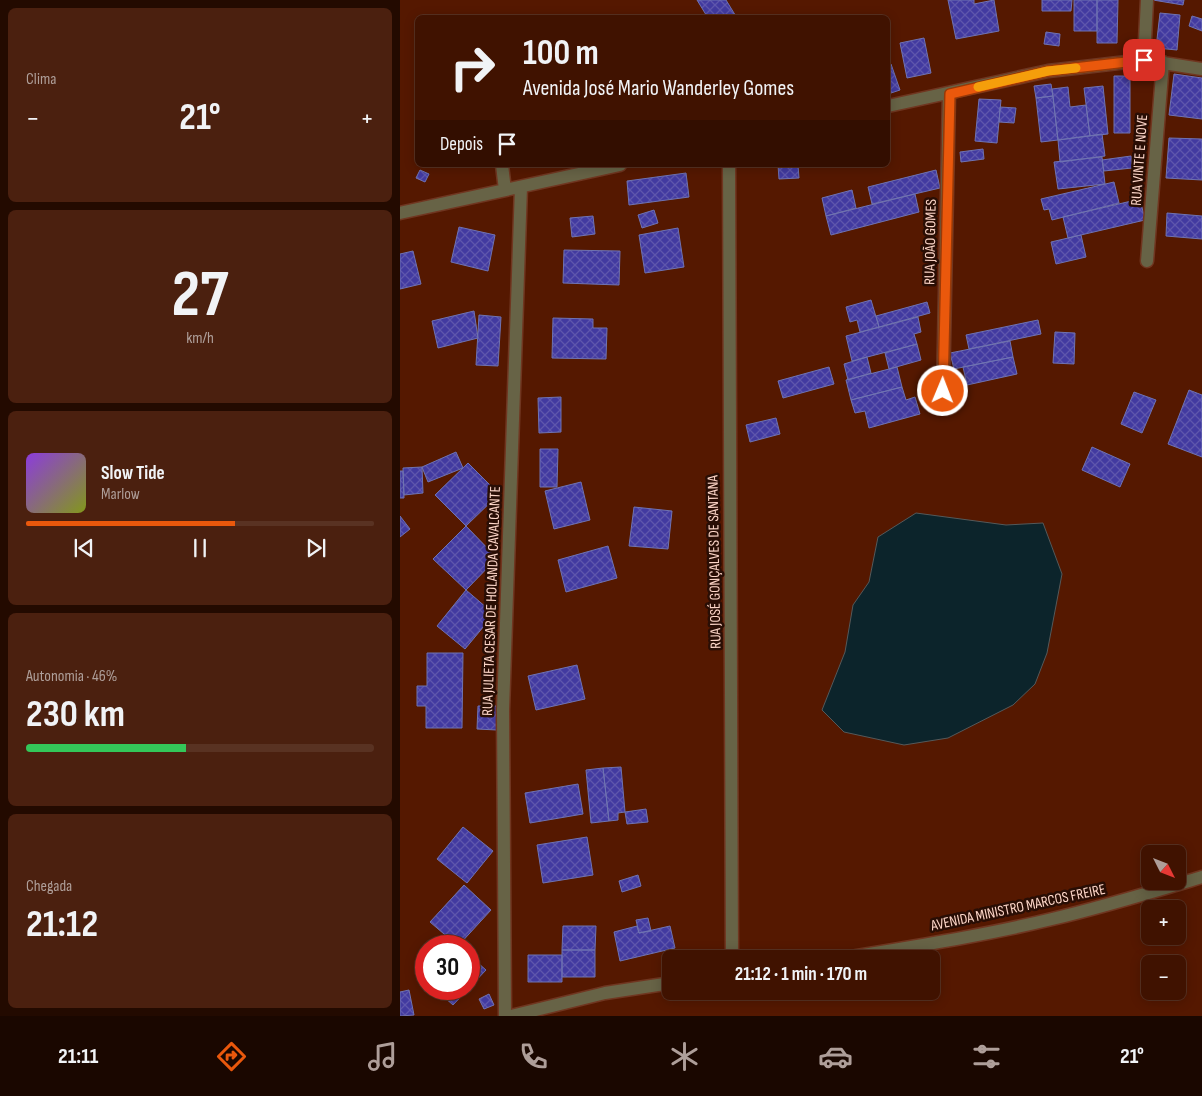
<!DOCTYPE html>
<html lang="pt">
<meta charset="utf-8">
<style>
body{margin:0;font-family:"Sofia Sans Condensed",sans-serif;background:#4b200f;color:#f1f3f6;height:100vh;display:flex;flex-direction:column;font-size:19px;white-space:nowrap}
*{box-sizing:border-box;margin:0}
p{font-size:16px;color:#ae9e99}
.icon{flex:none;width:28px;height:28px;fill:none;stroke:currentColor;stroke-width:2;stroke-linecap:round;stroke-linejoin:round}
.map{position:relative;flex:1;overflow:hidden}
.details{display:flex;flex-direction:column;gap:8px;padding:8px;background:#230a00;width:400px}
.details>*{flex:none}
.top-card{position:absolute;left:15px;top:15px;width:475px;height:152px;border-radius:8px;box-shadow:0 2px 12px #0003,0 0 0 1px #593222;background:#401200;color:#f1f3f6;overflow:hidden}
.needle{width:32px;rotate:132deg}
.controls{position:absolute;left:741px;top:845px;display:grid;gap:10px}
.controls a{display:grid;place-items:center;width:45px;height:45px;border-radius:8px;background:#401200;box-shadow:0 2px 12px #0003,0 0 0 1px #593222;font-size:25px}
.speed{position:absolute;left:15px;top:935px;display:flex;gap:10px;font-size:25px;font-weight:700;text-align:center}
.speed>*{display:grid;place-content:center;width:65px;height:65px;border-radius:50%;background:#401200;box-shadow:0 2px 12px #0003,0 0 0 1px #593222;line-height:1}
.speed .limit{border:8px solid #d22;background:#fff;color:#111}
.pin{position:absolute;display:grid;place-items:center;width:42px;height:42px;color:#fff;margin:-21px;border-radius:10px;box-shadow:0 2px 8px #0006}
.me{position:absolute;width:55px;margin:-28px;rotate:1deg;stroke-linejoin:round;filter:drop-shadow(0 0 4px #0008)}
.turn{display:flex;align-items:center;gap:18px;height:105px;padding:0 25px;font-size:22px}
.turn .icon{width:65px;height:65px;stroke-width:2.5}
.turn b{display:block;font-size:35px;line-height:42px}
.then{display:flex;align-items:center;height:48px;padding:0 25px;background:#0003;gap:10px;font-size:19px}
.big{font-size:38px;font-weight:700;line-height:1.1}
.details .widget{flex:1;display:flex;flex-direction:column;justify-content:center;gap:8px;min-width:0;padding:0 18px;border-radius:8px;background:#4b200f}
.details .dial{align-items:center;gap:0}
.dial b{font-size:65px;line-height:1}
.song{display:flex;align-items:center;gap:15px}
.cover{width:60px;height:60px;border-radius:8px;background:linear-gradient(135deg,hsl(270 70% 55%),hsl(70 70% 35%))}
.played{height:5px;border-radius:2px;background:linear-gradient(90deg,#ea580c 60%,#593222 60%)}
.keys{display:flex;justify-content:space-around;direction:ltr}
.heat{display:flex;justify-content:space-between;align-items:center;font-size:28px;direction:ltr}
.charge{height:8px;border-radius:4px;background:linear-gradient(90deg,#34c759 46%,#593222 0)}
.trip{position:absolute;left:262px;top:950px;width:278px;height:50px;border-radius:8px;background:#401200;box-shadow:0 2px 12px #0003,0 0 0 1px #593222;font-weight:700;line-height:50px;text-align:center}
.menu{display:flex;height:80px;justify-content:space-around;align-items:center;background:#1a0700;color:#ae9e99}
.menu .icon{width:35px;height:35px}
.menu .active{color:#ea580c}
.menu b{font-size:22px;color:#f1f3f6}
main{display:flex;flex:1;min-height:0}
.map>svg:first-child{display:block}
</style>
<main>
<section class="details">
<div class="widget"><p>Clima</p>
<div class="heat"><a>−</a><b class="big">21°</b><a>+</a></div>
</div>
<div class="widget dial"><b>27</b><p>km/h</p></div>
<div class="widget">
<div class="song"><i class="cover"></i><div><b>Slow Tide</b><p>Marlow</p></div></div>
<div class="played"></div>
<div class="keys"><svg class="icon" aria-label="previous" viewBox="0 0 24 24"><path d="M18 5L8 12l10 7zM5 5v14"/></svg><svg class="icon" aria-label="pause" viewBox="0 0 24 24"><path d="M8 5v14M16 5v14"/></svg><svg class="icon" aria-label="next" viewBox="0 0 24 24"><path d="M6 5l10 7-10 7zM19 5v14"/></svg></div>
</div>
<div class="widget"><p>Autonomia · 46%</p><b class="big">230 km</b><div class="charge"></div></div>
<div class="widget"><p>Chegada</p><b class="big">21:12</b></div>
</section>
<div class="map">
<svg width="802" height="1016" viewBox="0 0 802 1016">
<defs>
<pattern id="building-cross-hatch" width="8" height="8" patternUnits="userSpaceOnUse" patternTransform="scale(1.25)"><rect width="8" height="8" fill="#423aa0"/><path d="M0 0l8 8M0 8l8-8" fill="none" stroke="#5e56ac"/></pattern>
</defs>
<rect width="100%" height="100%" fill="#551800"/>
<path fill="#0c242b" stroke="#54595a" d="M 516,513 L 606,525 L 643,523 L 662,574 L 647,653 L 635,684 L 613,705 L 548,738 L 504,745 L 444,732 L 422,710 L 445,652 L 453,605 L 469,582 L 478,537 Z"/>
<path fill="url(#building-cross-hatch)" stroke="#6f73b2" d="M 297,0 L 326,0 L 337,18 L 308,18 Z
M 548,0 L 574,0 L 574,4 L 594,0 L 599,31 L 556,39 Z
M 642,0 L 672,0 L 671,11 L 642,11 Z
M 674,0 L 697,0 L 697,31 L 674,31 Z
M 697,0 L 718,0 L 717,43 L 697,43 Z
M 753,0 L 784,0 L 783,5 Z
M 760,13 L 780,15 L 777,50 L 756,48 Z
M 792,16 L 802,19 L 802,31 L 789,26 Z
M 646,32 L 660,34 L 659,46 L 644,44 Z
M 524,38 L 531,73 L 507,78 L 500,43 Z
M 491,64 L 500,90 L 488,94 L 488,66 Z
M 774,74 L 802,78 L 802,119 L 769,115 Z
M 714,76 L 730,76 L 730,133 L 714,133 Z
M 651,84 L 653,96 L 636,98 L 634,86 Z
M 703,86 L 708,134 L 690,136 L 684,88 Z
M 668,87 L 670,107 L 686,105 L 690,136 L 658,140 L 652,89 Z
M 653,96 L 658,140 L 641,142 L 636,98 Z
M 579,99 L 601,100 L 597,143 L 575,141 Z
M 600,107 L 616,108 L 614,123 L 599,122 Z
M 702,134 L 705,156 L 660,162 L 658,140 Z
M 769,138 L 802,139 L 802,180 L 766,178 Z
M 583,149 L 584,159 L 561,162 L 560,152 Z
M 731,156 L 732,168 L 704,171 L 702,160 Z
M 702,157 L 705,184 L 658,189 L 654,162 Z
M 378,165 L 398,165 L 399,178 L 379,179 Z
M 20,170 L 29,174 L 25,182 L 16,178 Z
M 536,170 L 540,188 L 472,204 L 468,187 Z
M 286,173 L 289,197 L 229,205 L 227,181 Z
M 714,182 L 719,203 L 652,220 L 649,209 L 644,210 L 641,199 Z
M 452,190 L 456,208 L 426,216 L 422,198 Z
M 515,194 L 519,212 L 431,235 L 426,216 Z
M 740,199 L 745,220 L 668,238 L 663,217 Z
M 254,210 L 258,223 L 242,228 L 238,215 Z
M 767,213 L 802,216 L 802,239 L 766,236 Z
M 193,216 L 195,234 L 172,237 L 170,218 Z
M 59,227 L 95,235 L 88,271 L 51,262 Z
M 278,228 L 284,267 L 245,273 L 239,235 Z
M 681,235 L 686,257 L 656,264 L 651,242 Z
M 164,250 L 220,251 L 219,285 L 163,283 Z
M 13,251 L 21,284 L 0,289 L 0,254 Z
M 471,300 L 479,327 L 460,332 L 457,320 L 450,322 L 446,307 Z
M 527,302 L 530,313 L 479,327 L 476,316 Z
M 74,311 L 78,338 L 38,348 L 32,321 Z
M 79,315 L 101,317 L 98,366 L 76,365 Z
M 518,317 L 521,332 L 514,334 L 517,344 L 452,361 L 446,336 Z
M 153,318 L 193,319 L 193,328 L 207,328 L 206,359 L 152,358 Z
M 638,320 L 641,334 L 569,349 L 566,335 Z
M 655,332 L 675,333 L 674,364 L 653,363 Z
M 610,341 L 613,357 L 554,369 L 550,353 Z
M 517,344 L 521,360 L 489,369 L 485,353 Z
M 467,357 L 471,373 L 448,380 L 444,364 Z
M 613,357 L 617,374 L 567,385 L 563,367 Z
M 429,367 L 434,384 L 383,398 L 378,381 Z
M 497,367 L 502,387 L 451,400 L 446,380 Z
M 502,387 L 506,400 L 515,397 L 520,414 L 469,428 L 465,411 L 455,413 L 451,400 Z
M 789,390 L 802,395 L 802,457 L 768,444 Z
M 734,392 L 756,400 L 742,433 L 721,424 Z
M 161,397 L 161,432 L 139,433 L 138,398 Z
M 376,418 L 380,434 L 350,442 L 346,425 Z
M 692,447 L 730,464 L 720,487 L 682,470 Z
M 140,449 L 158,449 L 157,487 L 140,487 Z
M 56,452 L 63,468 L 28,482 L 22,467 Z
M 68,463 L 99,494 L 66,526 L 35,495 Z
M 22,467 L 23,493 L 4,495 L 3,468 Z
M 0,471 L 3,471 L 4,498 L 0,498 Z
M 181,482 L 190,520 L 154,529 L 145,491 Z
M 234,507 L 272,511 L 268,549 L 229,546 Z
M 0,516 L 10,529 L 0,537 Z
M 66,526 L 97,558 L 66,590 L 33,559 Z
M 208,546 L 217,578 L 166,592 L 158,560 Z
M 66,590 L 94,614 L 65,649 L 37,626 Z
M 27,653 L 63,653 L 62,728 L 26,728 L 26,706 L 17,706 L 17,686 L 27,686 Z
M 177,665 L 185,699 L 136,710 L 128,676 Z
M 78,706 L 97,706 L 97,730 L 77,729 Z
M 221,767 L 225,812 L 218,813 L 218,820 L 209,821 L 203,768 Z
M 203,768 L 209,821 L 191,823 L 186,770 Z
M 178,784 L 183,814 L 130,823 L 125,793 Z
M 246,809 L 248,822 L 227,824 L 225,812 Z
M 63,827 L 93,851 L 67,883 L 37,859 Z
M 187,837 L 193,875 L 143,883 L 137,845 Z
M 238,875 L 241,886 L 222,892 L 219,881 Z
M 64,885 L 91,910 L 58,946 L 30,922 Z
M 248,918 L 251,931 L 239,933 L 236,920 Z
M 163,926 L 196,926 L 195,950 L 162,950 Z
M 237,926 L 239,933 L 270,926 L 275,948 L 220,961 L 214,932 Z
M 162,950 L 195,950 L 195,977 L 162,977 Z
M 69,955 L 86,970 L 69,988 Z
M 128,955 L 162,955 L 162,982 L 128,982 Z
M 35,989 L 68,989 L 53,1005 Z
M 9,990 L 14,1015 L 0,1016 L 0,992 Z
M 89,994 L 94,1005 L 84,1009 L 79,999 Z"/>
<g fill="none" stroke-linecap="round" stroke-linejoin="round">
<g stroke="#703620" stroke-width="15">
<path id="minor" d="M 744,60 L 747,0
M 488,106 L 648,71 L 684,67 L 744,60 L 802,69
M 102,165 L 105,190
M 329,165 L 332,959
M 0,213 L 220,165
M 747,261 L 763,62
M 543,391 L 549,94
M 439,959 C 510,947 582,936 652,919 C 703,907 752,892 802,877
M 105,1016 L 103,710 L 121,187
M 111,1016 L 205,993 L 271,983"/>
</g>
<use href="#minor" stroke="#676346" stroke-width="12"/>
</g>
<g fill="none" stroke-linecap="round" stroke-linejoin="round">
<g stroke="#983908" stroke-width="12">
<path id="route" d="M 543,391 L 550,94 L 648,71 L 744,60"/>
</g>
<use href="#route" stroke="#ea580c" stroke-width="9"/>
<path stroke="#f59e0b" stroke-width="9" d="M 578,87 L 648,71 L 676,68"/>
</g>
<g text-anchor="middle" stroke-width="5" stroke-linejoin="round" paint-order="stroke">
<g font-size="15" fill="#fdd6c8" stroke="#290e05">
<text transform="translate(739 160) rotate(-86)" y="5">RUA VINTE E NOVE</text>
<text transform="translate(530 242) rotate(-89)" y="5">RUA JOÃO GOMES</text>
<text transform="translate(314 562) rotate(-91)" y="5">RUA JOSÉ GONÇALVES DE SANTANA</text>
<text transform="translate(91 601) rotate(-88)" y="5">RUA JULIETA CESAR DE HOLANDA CAVALCANTE</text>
<text transform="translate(618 907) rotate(-12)" y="5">AVENIDA MINISTRO MARCOS FREIRE</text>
</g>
</g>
</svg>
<div class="controls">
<a><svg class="needle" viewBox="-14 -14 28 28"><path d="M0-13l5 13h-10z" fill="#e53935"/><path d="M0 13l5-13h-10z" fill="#ae9e99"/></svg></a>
<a>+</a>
<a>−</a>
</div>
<div class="speed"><div class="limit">30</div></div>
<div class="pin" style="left:744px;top:60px;background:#d93025"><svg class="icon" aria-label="arrive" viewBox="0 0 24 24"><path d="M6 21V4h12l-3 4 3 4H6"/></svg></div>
<svg class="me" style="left:543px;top:391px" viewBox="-20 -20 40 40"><circle r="17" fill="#ea580c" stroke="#fff" stroke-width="3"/><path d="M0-11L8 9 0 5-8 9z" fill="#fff"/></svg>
<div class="trip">21:12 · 1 min · 170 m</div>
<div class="top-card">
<div class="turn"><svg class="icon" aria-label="right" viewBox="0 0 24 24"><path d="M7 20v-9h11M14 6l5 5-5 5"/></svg><div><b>100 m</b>Avenida José Mario Wanderley Gomes</div></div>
<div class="then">Depois<svg class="icon" aria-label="arrive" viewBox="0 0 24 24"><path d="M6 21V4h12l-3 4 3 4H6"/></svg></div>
</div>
</div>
</main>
<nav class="menu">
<b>21:11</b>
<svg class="icon active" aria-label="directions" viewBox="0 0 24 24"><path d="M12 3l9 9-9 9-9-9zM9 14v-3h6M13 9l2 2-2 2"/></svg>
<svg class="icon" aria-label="music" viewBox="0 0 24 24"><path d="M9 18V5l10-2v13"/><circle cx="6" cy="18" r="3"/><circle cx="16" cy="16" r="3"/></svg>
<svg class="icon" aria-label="phone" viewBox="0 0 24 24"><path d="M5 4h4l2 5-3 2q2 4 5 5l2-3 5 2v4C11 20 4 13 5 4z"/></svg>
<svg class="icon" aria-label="climate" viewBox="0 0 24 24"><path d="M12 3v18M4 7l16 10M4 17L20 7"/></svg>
<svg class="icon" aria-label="car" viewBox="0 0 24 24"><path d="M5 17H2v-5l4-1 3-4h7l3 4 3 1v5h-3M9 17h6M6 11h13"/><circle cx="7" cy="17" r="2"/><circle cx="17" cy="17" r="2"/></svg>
<svg class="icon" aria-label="filters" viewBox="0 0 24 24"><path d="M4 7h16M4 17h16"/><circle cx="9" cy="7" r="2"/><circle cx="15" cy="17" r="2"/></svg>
<b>21°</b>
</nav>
